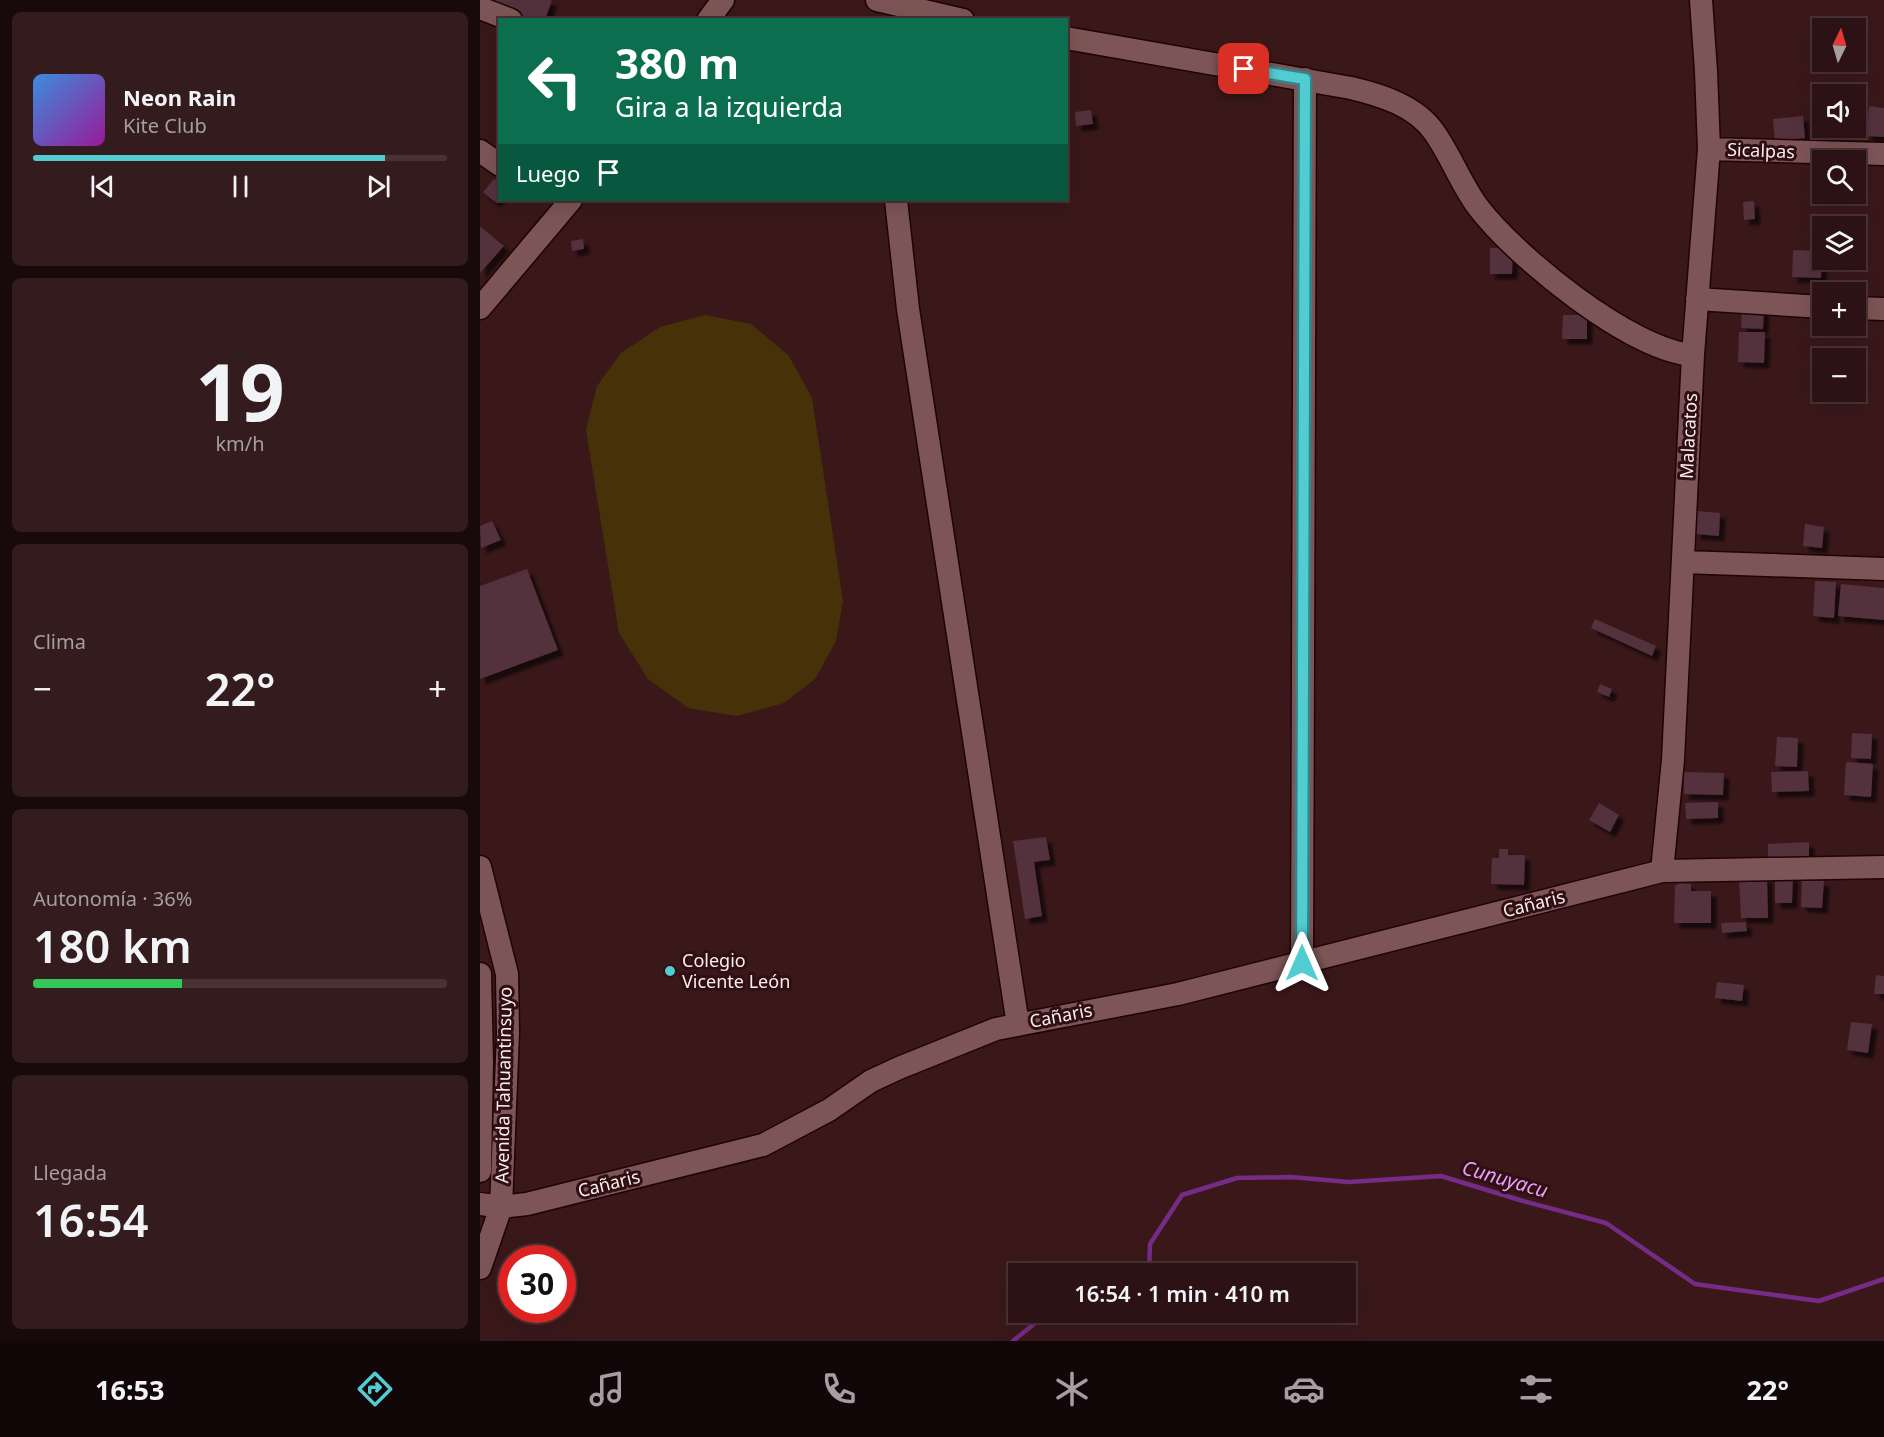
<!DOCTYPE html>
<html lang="es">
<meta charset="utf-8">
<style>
body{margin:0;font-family:"Noto Sans",sans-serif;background:#341b1d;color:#f1f3f6;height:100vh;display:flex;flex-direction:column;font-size:22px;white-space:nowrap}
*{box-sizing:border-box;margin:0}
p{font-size:20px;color:#a69ea0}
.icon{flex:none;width:33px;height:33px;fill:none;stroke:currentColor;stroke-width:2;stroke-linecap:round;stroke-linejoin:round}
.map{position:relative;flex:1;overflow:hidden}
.details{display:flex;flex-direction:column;gap:12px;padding:12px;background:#180a0b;width:480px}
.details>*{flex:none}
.guide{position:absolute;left:18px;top:18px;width:570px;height:183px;border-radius:0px;box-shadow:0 6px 24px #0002,0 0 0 2px #483234;background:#0b6e4f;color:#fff;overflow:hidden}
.needle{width:39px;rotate:5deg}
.controls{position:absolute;left:1332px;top:18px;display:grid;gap:12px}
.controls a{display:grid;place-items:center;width:54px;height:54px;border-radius:0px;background:#2c1214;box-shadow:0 6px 24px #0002,0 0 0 2px #483234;font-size:30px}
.speed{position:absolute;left:18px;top:1245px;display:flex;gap:12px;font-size:30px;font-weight:700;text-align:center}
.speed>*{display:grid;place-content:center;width:78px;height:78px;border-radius:50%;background:#2c1214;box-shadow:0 6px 24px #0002,0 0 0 2px #483234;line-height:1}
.speed .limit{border:9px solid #d22;background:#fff;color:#111}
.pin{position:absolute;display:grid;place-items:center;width:51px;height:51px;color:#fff;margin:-26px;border-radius:12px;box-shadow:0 3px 9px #0006}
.me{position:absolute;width:66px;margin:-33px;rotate:0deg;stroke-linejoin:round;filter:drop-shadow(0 0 4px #0008)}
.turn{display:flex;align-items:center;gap:21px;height:126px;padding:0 18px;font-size:27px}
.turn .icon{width:78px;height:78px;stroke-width:2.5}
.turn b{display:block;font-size:42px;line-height:51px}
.then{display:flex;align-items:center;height:57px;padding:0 18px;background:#0003;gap:12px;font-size:22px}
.big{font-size:45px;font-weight:600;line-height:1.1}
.details .card{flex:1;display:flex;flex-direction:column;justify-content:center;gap:9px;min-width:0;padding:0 21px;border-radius:9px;background:#341b1d}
.details .dial{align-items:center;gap:0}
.dial b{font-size:78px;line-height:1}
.song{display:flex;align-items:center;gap:18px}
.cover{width:72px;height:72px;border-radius:9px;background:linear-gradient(135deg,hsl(210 70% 55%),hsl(300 70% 35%))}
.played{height:6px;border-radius:3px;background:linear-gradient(90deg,#51ccd1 85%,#483234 85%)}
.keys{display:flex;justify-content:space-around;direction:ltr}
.heat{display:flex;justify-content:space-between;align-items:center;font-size:33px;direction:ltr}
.charge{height:9px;border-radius:4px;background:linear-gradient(90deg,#34c759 36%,#483234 0)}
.trip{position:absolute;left:528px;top:1263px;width:348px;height:60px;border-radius:0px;background:#2c1214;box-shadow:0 6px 24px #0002,0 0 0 2px #483234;font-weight:600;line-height:60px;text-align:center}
.menu{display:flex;height:96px;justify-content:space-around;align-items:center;background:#120708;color:#a69ea0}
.menu .icon{width:42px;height:42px}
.menu .selected{color:#51ccd1}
.menu b{font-size:27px;color:#f1f3f6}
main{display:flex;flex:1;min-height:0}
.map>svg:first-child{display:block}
</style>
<main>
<section class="details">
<div class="card">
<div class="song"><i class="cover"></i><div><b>Neon Rain</b><p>Kite Club</p></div></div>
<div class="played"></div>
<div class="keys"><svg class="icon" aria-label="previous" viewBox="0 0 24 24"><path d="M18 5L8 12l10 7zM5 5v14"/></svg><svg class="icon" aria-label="pause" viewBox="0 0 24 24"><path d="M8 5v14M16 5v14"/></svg><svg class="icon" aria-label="next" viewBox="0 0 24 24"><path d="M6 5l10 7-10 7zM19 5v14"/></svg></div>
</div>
<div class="card dial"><b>19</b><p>km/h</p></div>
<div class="card"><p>Clima</p>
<div class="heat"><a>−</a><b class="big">22°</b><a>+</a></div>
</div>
<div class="card"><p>Autonomía · 36%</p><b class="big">180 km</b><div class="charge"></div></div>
<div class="card"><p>Llegada</p><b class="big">16:54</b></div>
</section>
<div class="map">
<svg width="1404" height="1341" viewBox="0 0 1404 1341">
<defs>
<filter id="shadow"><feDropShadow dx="5.5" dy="5.5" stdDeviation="1.5" flood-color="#0009"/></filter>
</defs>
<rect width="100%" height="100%" fill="#3a181a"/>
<path fill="#473108" d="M 225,315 L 271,324 L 309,356 L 332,398 L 363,601 L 356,641 L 335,679 L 304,703 L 257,716 L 208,708 L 168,679 L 139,633 L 106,430 L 117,386 L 141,353 L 180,327 Z"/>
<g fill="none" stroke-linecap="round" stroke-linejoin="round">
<path stroke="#742c87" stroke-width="4.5" d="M 669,1274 L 670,1244 L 702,1195 L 757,1178 L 811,1177 L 869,1182 L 961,1176 L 1043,1201 L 1126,1223 L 1215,1284 L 1339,1301 L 1404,1279
M 533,1341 L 560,1319 L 589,1312"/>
</g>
<path fill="#53303c" filter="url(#shadow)" d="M 13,0 L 72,0 L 65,20 L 54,20 L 12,4 Z
M 1389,106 L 1404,108 L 1404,137 L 1386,136 Z
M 611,110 L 613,124 L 596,126 L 595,112 Z
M 1323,116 L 1325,138 L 1295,141 L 1293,119 Z
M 14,179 L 20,183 L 20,197 L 15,202 L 3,192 Z
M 1274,201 L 1275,219 L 1264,220 L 1263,202 Z
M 1,227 L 24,246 L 0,273 L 0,228 Z
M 103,239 L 104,249 L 92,251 L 91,241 Z
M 1010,248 L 1033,248 L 1032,274 L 1010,274 Z
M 1313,250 L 1342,251 L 1341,278 L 1312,277 Z
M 1262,307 L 1284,309 L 1283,329 L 1261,328 Z
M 1083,315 L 1107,315 L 1107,339 L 1082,339 Z
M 1259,332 L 1285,332 L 1284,363 L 1258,362 Z
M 1217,511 L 1240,513 L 1239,536 L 1215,534 Z
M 12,521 L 21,540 L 1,548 L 0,526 Z
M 1325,524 L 1344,527 L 1342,548 L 1323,546 Z
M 47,569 L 78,650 L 0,679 L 0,586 Z
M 1335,581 L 1356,582 L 1354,618 L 1333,616 Z
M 1361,584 L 1404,588 L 1404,620 L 1358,616 Z
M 1115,619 L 1176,646 L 1172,656 L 1111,628 Z
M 1120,684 L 1132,689 L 1129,697 L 1117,692 Z
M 1372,733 L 1392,734 L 1391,759 L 1371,758 Z
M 1297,737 L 1318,738 L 1317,767 L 1295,766 Z
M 1366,762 L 1393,764 L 1391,797 L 1364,795 Z
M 1328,771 L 1329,791 L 1292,792 L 1291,772 Z
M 1204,772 L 1244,773 L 1243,795 L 1204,794 Z
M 1238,802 L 1238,818 L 1206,819 L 1205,803 Z
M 1119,803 L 1139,815 L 1130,832 L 1109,820 Z
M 566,837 L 570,860 L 554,862 L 562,916 L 545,919 L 533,841 Z
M 1329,842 L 1329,857 L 1288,860 L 1288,844 Z
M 1019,849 L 1028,849 L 1028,855 L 1045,855 L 1044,885 L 1011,884 L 1012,858 L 1019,858 Z
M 1295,875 L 1313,876 L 1312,903 L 1295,903 Z
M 1259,877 L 1287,877 L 1288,918 L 1261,918 Z
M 1322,879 L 1344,881 L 1342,908 L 1321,907 Z
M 1200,883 L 1211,884 L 1211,891 L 1231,891 L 1231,923 L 1194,923 L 1195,886 Z
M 1266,922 L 1267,931 L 1242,933 L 1241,923 Z
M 1396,975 L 1404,976 L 1404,994 L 1394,994 Z
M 1237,982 L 1264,985 L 1262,1001 L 1235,998 Z
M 1371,1022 L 1392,1024 L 1388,1053 L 1367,1050 Z"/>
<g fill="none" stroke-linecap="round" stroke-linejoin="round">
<g stroke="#1f0305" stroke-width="25">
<path id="minor" d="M 397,0 L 483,20
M 0,8 L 31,20
M 228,20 L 243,0
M 586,38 L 871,88 C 901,95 936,106 954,132 C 971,156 981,184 998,207 C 1036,257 1150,350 1213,355
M 1229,149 L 1404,154
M 0,151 L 20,165
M 416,200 L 428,309 L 538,1025
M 1217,299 L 1342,307
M 0,308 L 91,200
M 1376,308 L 1404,309
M 1203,562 L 1404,569
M 0,867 L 27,974 L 28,1033 L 21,1207 L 0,1268
M 1182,871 L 1193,760 L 1213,355 L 1229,149 L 1226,71 L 1221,0
M 822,963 L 825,79
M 0,974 L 2,1062 L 0,1171
M 0,1204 L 21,1207 L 47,1204 L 283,1145 L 349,1110 L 391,1081 L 419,1068 L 516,1029 L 698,994 L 1182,871 L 1404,867"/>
</g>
<use href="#minor" stroke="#7d5556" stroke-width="22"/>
</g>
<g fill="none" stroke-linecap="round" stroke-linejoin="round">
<g stroke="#358588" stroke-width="15">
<path id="route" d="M 764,69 L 825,79 L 822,963"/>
</g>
<use href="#route" stroke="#51ccd1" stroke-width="10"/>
</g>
<circle fill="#51ccd1" stroke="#2f0f11" stroke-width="2" cx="190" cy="971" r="6"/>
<g text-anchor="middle" stroke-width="6" stroke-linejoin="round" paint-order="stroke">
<g font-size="18" fill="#fceded" stroke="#2f0f11">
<text transform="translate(1281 151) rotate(2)" y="6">Sicalpas</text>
<text transform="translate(1209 436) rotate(-87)" y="6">Malacatos</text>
<text transform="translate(1054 904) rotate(-14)" y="6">Cañaris</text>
<text transform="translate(581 1016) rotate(-11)" y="6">Cañaris</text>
<text transform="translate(24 1085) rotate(-89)" y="6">Avenida Tahuantinsuyo</text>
<text transform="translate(129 1184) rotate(-14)" y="6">Cañaris</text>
</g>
<g font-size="18" fill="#fceded" stroke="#2f0f11" text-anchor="start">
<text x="202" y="967">Colegio<tspan x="202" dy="21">Vicente León</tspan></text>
</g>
<g font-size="20" font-style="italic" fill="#e79efb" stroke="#2f0f11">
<text transform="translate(1025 1179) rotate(16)" y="7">Cunuyacu</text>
</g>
</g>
</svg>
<div class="controls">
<a><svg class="needle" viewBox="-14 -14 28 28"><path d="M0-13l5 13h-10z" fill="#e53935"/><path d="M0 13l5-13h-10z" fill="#a69ea0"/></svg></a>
<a><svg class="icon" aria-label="sound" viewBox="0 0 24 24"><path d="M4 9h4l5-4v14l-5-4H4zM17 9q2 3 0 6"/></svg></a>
<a><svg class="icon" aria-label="search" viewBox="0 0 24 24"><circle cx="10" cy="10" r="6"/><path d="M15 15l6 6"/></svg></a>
<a><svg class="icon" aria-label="layers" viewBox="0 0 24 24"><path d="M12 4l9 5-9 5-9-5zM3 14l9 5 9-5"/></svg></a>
<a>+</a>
<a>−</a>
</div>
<div class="speed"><div class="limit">30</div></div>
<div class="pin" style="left:764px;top:69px;background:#d93025"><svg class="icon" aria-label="arrive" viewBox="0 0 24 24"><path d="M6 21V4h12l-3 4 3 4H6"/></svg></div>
<svg class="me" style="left:822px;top:963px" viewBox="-20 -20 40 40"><path d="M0-17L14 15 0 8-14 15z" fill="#51ccd1" stroke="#fff" stroke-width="4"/></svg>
<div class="trip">16:54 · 1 min · 410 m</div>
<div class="guide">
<div class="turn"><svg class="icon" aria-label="left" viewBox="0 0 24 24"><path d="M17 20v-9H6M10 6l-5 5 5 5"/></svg><div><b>380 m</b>Gira a la izquierda</div></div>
<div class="then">Luego<svg class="icon" aria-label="arrive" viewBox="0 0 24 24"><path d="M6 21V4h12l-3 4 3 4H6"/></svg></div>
</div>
</div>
</main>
<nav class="menu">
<b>16:53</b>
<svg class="icon selected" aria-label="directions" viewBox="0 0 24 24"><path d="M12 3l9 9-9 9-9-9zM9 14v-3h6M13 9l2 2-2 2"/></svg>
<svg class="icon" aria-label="music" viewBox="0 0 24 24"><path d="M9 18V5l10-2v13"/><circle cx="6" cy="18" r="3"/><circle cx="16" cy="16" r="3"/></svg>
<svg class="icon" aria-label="phone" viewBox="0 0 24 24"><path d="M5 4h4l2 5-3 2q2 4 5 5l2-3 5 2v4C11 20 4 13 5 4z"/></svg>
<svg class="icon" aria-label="climate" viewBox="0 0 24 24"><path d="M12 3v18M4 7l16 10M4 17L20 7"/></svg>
<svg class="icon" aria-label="car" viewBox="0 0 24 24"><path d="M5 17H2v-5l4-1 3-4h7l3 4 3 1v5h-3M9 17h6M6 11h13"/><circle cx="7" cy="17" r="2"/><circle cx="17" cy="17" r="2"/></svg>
<svg class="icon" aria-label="filters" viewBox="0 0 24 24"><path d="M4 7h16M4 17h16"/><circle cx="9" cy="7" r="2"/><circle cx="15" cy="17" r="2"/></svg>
<b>22°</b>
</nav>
